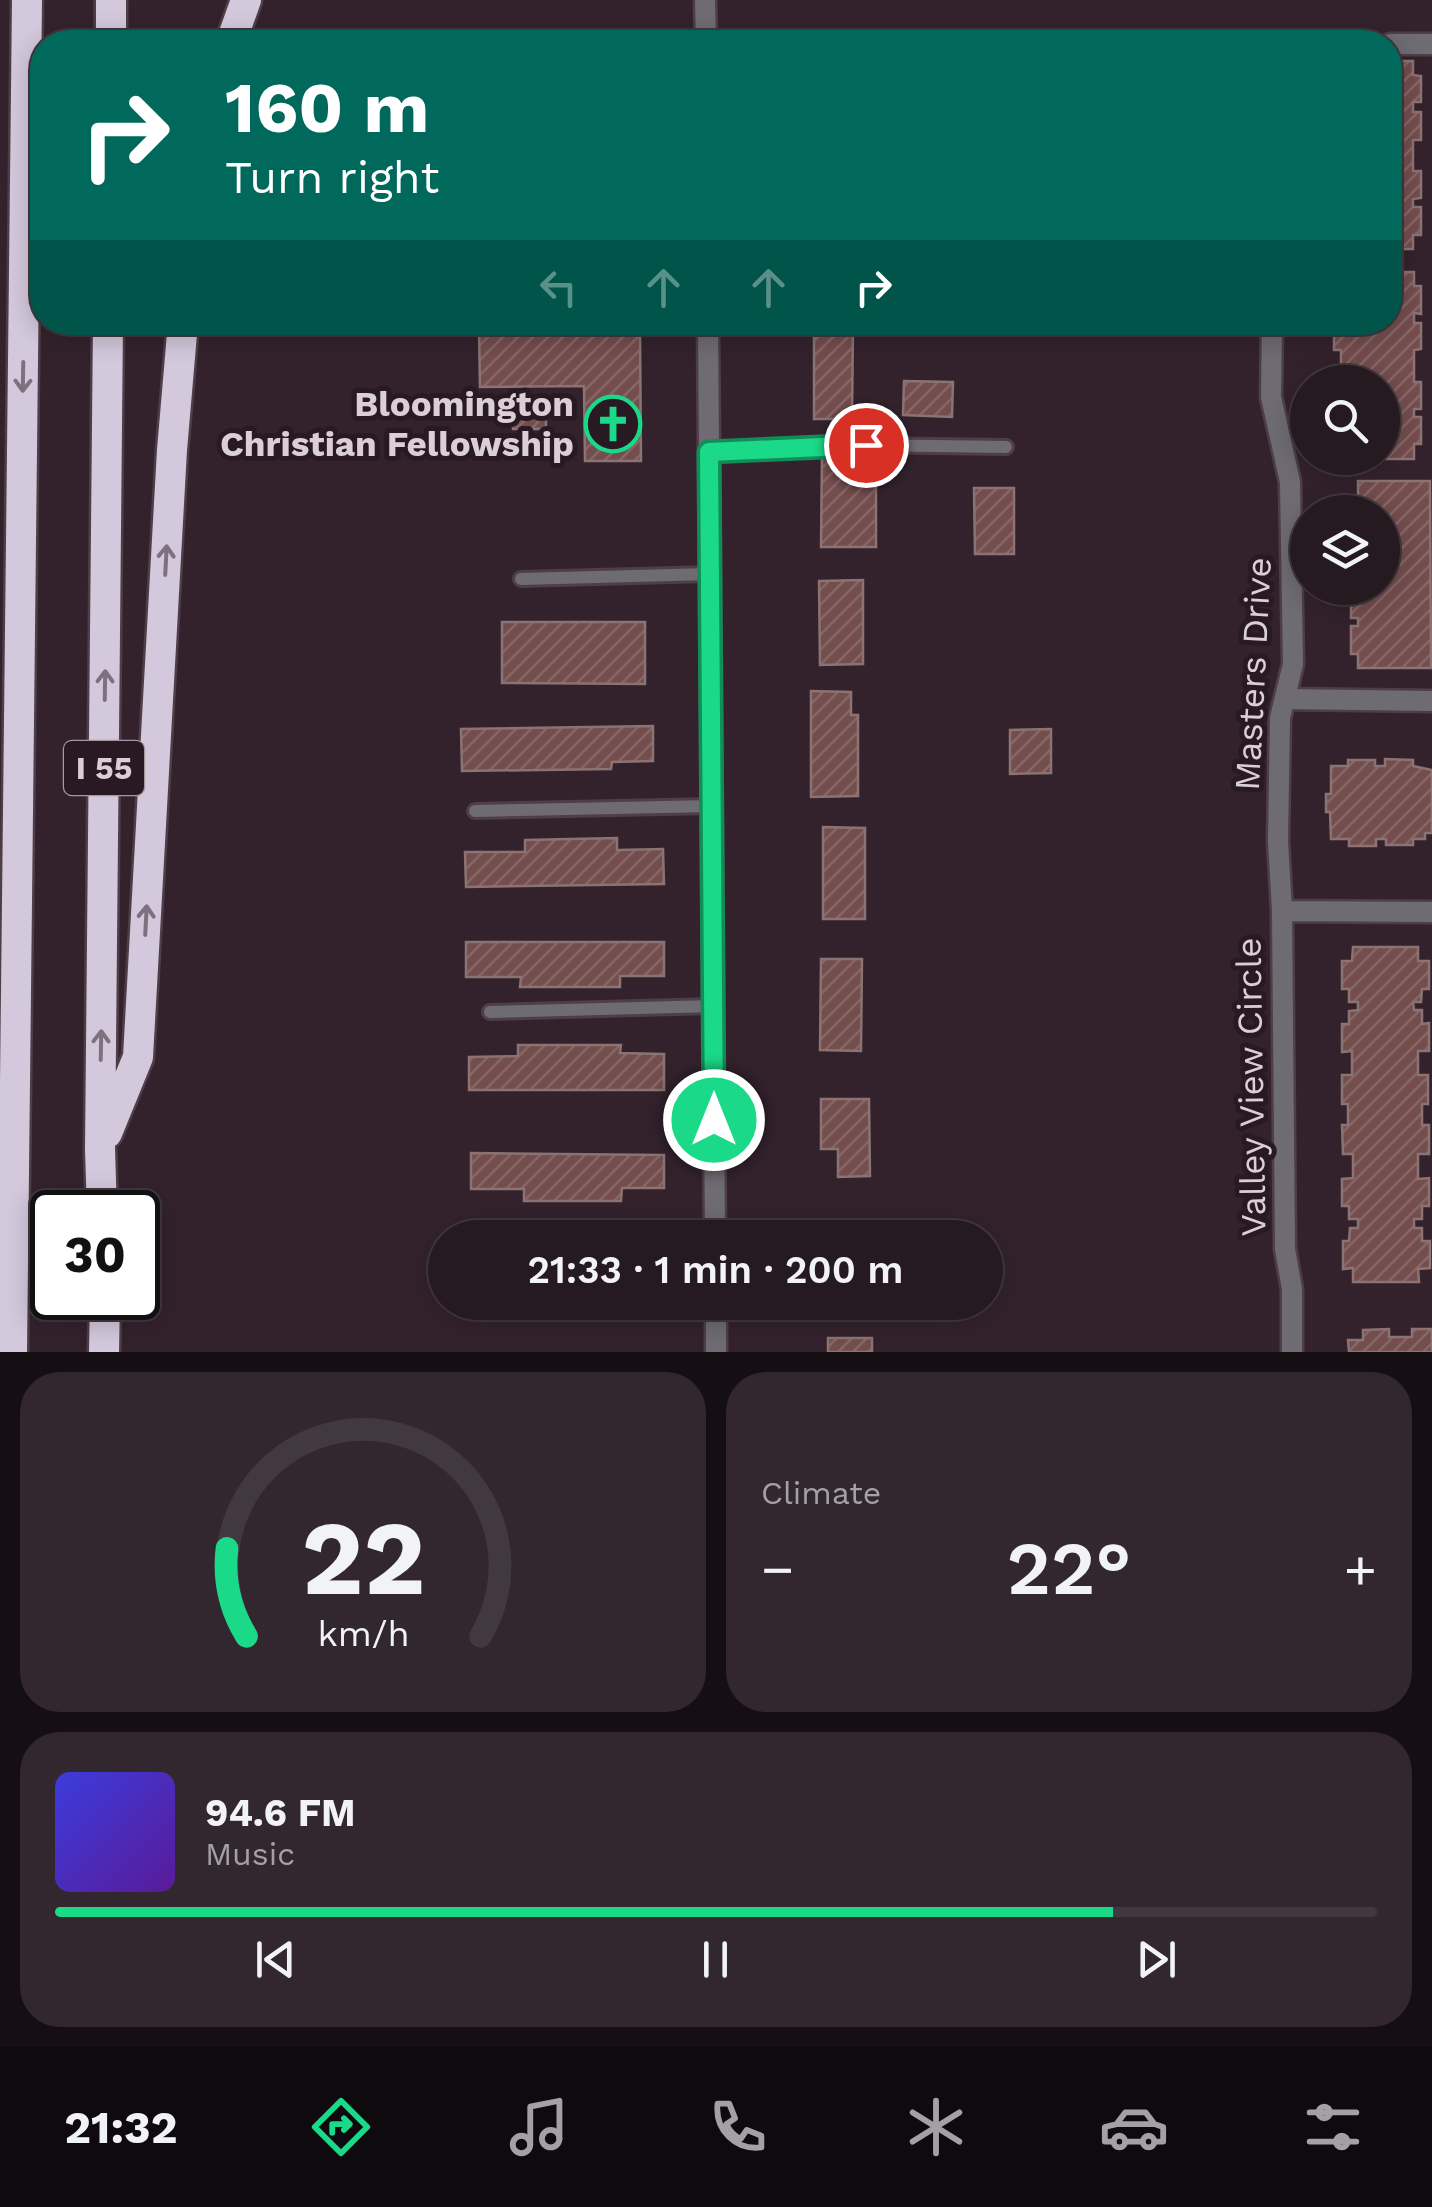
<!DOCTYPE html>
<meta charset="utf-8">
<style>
body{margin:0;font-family:"Work Sans",sans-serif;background:#32272e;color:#f1f3f6;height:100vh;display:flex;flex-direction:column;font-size:38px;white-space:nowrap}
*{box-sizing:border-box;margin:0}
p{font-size:32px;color:#a4a1a5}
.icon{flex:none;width:55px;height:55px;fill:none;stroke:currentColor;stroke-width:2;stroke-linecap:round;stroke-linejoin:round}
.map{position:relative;height:1352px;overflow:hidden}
.drawer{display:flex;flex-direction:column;gap:20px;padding:20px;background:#150e12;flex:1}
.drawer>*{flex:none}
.hud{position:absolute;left:30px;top:30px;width:1372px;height:305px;border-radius:40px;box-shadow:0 5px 25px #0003,0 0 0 2px #42383f;background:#00695c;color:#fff;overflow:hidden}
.controls{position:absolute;left:1290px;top:365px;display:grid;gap:20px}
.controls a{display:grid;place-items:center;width:110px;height:110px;border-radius:50%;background:#261a21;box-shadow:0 5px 25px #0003,0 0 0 2px #42383f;font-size:50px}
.speed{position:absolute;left:30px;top:1190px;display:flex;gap:20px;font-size:50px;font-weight:700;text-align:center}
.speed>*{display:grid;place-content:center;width:130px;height:130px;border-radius:50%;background:#261a21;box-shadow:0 5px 25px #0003,0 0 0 2px #42383f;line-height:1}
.speed .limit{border:5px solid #111;border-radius:15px;background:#fff;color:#111}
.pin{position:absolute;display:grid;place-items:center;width:85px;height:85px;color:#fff;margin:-42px;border:5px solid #fff;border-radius:50%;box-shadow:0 2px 10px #0007}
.me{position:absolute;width:110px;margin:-55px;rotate:0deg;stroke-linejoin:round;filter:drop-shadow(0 0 8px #0008)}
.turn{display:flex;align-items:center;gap:35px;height:210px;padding:0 30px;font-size:45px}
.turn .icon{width:130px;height:130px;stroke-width:2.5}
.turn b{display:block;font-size:70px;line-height:85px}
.lanes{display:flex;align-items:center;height:95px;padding:0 30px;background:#0003;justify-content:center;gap:50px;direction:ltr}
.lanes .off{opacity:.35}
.big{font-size:75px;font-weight:600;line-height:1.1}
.drawer .tile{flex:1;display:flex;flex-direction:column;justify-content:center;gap:15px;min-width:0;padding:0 35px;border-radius:40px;background:#32272e}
.drawer .dial{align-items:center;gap:0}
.dial svg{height:260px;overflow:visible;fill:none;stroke:#42383f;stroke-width:7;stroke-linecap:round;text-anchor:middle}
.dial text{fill:#f1f3f6;stroke:none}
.song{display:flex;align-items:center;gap:30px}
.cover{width:120px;height:120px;border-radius:15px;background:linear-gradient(135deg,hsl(240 70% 55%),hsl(270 70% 35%))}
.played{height:10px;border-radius:5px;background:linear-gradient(90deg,#1ad988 80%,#42383f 80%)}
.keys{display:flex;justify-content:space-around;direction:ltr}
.heat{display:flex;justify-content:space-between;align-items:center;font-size:55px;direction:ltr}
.drawer .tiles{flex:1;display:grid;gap:20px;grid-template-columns:1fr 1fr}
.tile:last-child{grid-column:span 2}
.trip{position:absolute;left:428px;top:1220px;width:575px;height:100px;border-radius:50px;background:#261a21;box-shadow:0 5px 25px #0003,0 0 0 2px #42383f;font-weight:600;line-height:100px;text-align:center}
.dock{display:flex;height:160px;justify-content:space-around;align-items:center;background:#0f0a0d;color:#a4a1a5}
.dock .icon{width:70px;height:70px}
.dock .selected{color:#1ad988}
.dock b{font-size:45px;color:#f1f3f6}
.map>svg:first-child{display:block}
</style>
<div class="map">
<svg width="1432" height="1352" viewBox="0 0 1432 1352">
<defs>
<pattern id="building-hatch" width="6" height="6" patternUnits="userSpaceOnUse" patternTransform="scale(2.5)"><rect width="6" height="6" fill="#744d4d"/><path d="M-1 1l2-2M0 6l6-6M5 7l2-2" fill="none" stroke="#876666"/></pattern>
</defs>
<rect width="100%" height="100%" fill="#33222c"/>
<path fill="url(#building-hatch)" stroke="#8b7373" stroke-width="2.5" d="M 1390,61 L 1413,61 L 1413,75 L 1421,76 L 1421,102 L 1413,102 L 1413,112 L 1421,112 L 1421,140 L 1413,140 L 1413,171 L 1421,171 L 1421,198 L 1413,199 L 1413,207 L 1421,207 L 1421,235 L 1413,235 L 1413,249 L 1390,249 Z
M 1390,272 L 1414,272 L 1414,286 L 1421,286 L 1421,314 L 1414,313 L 1414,323 L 1421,323 L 1421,349 L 1414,350 L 1414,382 L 1421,382 L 1421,409 L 1414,409 L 1414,417 L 1421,417 L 1421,444 L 1414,444 L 1414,459 L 1341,459 L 1382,458 L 1382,382 L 1334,382 L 1341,382 L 1341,350 L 1334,350 L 1334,323 L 1390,322 Z
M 814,327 L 853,327 L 852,419 L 814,419 Z
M 640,330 L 641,461 L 585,461 L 584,386 L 480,387 L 479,331 Z
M 904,381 L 953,382 L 952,417 L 903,415 Z
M 546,404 L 546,429 L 513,429 L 512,405 Z
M 822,455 L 876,455 L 876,547 L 821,547 Z
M 1358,481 L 1430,481 L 1431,668 L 1358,668 L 1358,654 L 1351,654 L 1351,626 L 1358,626 L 1358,618 L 1351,618 L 1351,590 L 1382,588 L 1382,512 L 1351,512 L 1351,496 L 1358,495 Z
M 974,488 L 1014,488 L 1014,554 L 975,554 Z
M 863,580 L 863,664 L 820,665 L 819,581 Z
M 502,622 L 645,622 L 645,684 L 502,683 Z
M 811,691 L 851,692 L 851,715 L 858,715 L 858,796 L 811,797 Z
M 653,726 L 653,761 L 612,762 L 611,769 L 462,771 L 461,729 Z
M 1051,729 L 1051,773 L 1010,774 L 1010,730 Z
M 1385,759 L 1413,760 L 1413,766 L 1432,770 L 1432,833 L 1425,833 L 1425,839 L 1413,839 L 1413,845 L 1386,845 L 1386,839 L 1376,839 L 1376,846 L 1349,846 L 1349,839 L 1331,839 L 1330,812 L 1326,812 L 1326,794 L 1331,794 L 1331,766 L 1348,766 L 1348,760 L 1375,760 L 1375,766 L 1385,766 Z
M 823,827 L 865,828 L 865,919 L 823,919 Z
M 617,838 L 617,850 L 663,849 L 664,884 L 466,887 L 465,852 L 525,852 L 525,840 Z
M 466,942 L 664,942 L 664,976 L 620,976 L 620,987 L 520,987 L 521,977 L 466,977 Z
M 1353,947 L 1418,947 L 1418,961 L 1429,961 L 1429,989 L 1422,989 L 1421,1002 L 1413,1002 L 1414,1010 L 1422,1010 L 1422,1024 L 1429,1023 L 1429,1051 L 1418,1051 L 1418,1075 L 1428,1075 L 1428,1104 L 1422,1104 L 1422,1125 L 1429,1125 L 1429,1154 L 1418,1154 L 1418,1179 L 1429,1178 L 1429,1206 L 1422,1206 L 1422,1219 L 1414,1219 L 1414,1228 L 1422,1228 L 1422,1241 L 1430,1241 L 1430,1268 L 1418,1269 L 1419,1282 L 1353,1282 L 1353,1268 L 1343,1269 L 1343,1241 L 1349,1241 L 1350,1228 L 1358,1228 L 1358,1219 L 1349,1219 L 1349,1206 L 1342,1206 L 1342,1179 L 1353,1178 L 1353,1154 L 1343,1154 L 1342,1125 L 1348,1125 L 1348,1104 L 1342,1104 L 1342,1075 L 1352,1075 L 1352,1051 L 1342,1052 L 1342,1024 L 1349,1024 L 1349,1011 L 1358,1010 L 1358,1002 L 1349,1002 L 1349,989 L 1342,989 L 1342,961 L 1352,961 Z
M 821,959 L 862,959 L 861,1051 L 820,1050 Z
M 518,1045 L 621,1045 L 620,1053 L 664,1054 L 664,1090 L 469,1090 L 469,1057 L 518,1056 Z
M 821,1099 L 869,1099 L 870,1176 L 838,1177 L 838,1149 L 821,1149 Z
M 471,1153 L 664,1155 L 664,1188 L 622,1188 L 621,1201 L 524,1201 L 524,1189 L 471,1189 Z
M 822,1220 L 864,1220 L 865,1238 L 822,1238 Z
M 471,1302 L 664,1302 L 664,1312 L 471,1311 Z
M 1389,1329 L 1389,1337 L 1412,1337 L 1412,1329 L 1432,1329 L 1432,1352 L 1349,1352 L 1348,1340 L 1363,1340 L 1363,1330 Z
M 828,1338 L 872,1338 L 872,1352 L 828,1352 Z"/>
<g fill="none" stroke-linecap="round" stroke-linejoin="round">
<g stroke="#4e3e47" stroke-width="18">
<path id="service" d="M 709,452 L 865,445 L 1006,447
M 521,579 L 710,574
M 475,811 L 712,806
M 490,1012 L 713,1006
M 483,1235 L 715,1233"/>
</g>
<g stroke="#4e3e47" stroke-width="25">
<path id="minor" d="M 705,0 L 706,42
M 1390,44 L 1432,44
M 708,322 L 715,1238
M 1272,322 L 1271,397 L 1290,482 L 1293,664 L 1280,718 L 1278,841 L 1282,911
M 1285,699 L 1432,701
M 716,1302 L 716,1352
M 1292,1352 L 1292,1289 L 1285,1249 L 1282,911 L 1432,912"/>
</g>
<g stroke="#4e3e47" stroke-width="35">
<path id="motorway" d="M 111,42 L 111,0
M 231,42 L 246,0
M 107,1133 L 138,1057 L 172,450 L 183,322
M 102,1212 L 100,1149 L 108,322
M 12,1352 L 27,0
M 104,1352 L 105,1298"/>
</g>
<use href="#service" stroke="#6f6b73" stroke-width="12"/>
<use href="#minor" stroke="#6f6b73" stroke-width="20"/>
<use href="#motorway" stroke="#d3c8dc" stroke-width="30"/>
</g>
<defs><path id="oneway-shaft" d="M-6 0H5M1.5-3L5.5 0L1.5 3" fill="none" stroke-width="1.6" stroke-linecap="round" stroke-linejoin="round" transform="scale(2.5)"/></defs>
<g stroke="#7e707f">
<use href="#oneway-shaft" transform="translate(23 377) rotate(91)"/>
<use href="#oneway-shaft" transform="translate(166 560) rotate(-87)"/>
<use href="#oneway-shaft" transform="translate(105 685) rotate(-89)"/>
<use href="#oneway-shaft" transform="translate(146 920) rotate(-87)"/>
<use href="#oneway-shaft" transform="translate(101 1045) rotate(-89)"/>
</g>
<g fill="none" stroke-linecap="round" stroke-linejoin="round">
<g stroke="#118d58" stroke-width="25">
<path id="route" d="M 714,1120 L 709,452 L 866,445"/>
</g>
<use href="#route" stroke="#1ad988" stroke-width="18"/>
</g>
<defs>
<g id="church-ring" transform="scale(2.875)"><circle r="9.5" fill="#291922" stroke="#1ad988" stroke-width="1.5"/><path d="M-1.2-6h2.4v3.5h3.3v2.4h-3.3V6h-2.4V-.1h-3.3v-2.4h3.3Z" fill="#1ad988"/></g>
</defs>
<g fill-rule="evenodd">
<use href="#church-ring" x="613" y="424"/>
</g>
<g text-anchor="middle" stroke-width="10" stroke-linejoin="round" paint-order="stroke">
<rect fill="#291922" stroke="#a5989f" stroke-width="2.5" x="64" y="741" width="80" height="54" rx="8"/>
<g font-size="32" font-weight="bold" fill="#dacfd5">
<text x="104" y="779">I 55</text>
</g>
<g font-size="35" font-weight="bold" fill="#dacfd5" stroke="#291922" text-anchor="end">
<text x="574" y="416">Bloomington<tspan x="574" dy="40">Christian Fellowship</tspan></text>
</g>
<g font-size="35" fill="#dacfd5" stroke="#291922">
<text transform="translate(1253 674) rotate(-87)" y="12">Masters Drive</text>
<text transform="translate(1251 1087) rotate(-91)" y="12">Valley View Circle</text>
</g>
</g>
</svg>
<div class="controls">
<a><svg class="icon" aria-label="search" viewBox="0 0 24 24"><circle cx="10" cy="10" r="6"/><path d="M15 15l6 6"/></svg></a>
<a><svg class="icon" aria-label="layers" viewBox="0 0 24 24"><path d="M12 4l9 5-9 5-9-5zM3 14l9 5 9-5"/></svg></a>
</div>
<div class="speed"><div class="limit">30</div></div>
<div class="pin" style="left:866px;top:445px;background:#d93025"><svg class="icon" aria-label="arrive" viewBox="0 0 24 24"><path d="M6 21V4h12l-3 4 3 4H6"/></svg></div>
<svg class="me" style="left:714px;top:1120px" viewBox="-20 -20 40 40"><circle r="17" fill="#1ad988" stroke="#fff" stroke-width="3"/><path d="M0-11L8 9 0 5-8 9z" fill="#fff"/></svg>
<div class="trip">21:33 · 1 min · 200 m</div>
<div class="hud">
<div class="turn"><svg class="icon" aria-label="right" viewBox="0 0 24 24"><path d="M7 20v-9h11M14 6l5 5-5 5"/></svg><div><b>160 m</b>Turn right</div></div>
<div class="lanes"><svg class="icon off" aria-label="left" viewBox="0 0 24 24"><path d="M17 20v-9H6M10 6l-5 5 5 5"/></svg><svg class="icon off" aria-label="ahead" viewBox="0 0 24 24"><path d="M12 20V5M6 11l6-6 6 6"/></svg><svg class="icon off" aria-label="ahead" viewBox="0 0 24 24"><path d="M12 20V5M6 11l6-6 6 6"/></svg><svg class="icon" aria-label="right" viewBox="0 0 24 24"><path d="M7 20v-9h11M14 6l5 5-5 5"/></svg></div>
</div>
</div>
<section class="drawer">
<div class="tiles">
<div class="tile dial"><svg viewBox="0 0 100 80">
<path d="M14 69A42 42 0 1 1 86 69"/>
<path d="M14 69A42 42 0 0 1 8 42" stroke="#1ad988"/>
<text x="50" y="56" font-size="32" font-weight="700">22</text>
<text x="50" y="72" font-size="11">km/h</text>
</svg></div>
<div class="tile"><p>Climate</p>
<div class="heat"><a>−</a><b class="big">22°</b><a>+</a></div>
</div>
<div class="tile">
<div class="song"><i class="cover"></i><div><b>94.6 FM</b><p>Music</p></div></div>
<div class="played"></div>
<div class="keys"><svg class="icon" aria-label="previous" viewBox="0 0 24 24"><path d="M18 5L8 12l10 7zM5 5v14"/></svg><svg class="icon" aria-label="pause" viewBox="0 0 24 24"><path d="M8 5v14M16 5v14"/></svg><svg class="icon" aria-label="next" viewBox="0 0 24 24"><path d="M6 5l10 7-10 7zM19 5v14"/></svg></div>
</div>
</div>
</section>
<nav class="dock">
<b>21:32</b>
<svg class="icon selected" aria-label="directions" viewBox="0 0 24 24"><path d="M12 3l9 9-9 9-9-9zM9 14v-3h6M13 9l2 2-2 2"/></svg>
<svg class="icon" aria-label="music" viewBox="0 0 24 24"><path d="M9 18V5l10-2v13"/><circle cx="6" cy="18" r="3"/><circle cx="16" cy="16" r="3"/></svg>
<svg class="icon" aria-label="phone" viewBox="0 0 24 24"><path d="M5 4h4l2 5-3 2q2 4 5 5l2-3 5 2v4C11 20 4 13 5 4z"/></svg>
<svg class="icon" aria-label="climate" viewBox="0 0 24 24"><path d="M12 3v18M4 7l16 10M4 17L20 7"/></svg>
<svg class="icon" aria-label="car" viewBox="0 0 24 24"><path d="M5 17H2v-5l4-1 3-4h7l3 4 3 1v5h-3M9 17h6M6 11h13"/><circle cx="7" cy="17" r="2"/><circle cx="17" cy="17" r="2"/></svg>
<svg class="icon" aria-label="filters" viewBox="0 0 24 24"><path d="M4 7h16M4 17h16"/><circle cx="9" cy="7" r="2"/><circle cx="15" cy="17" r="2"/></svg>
</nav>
